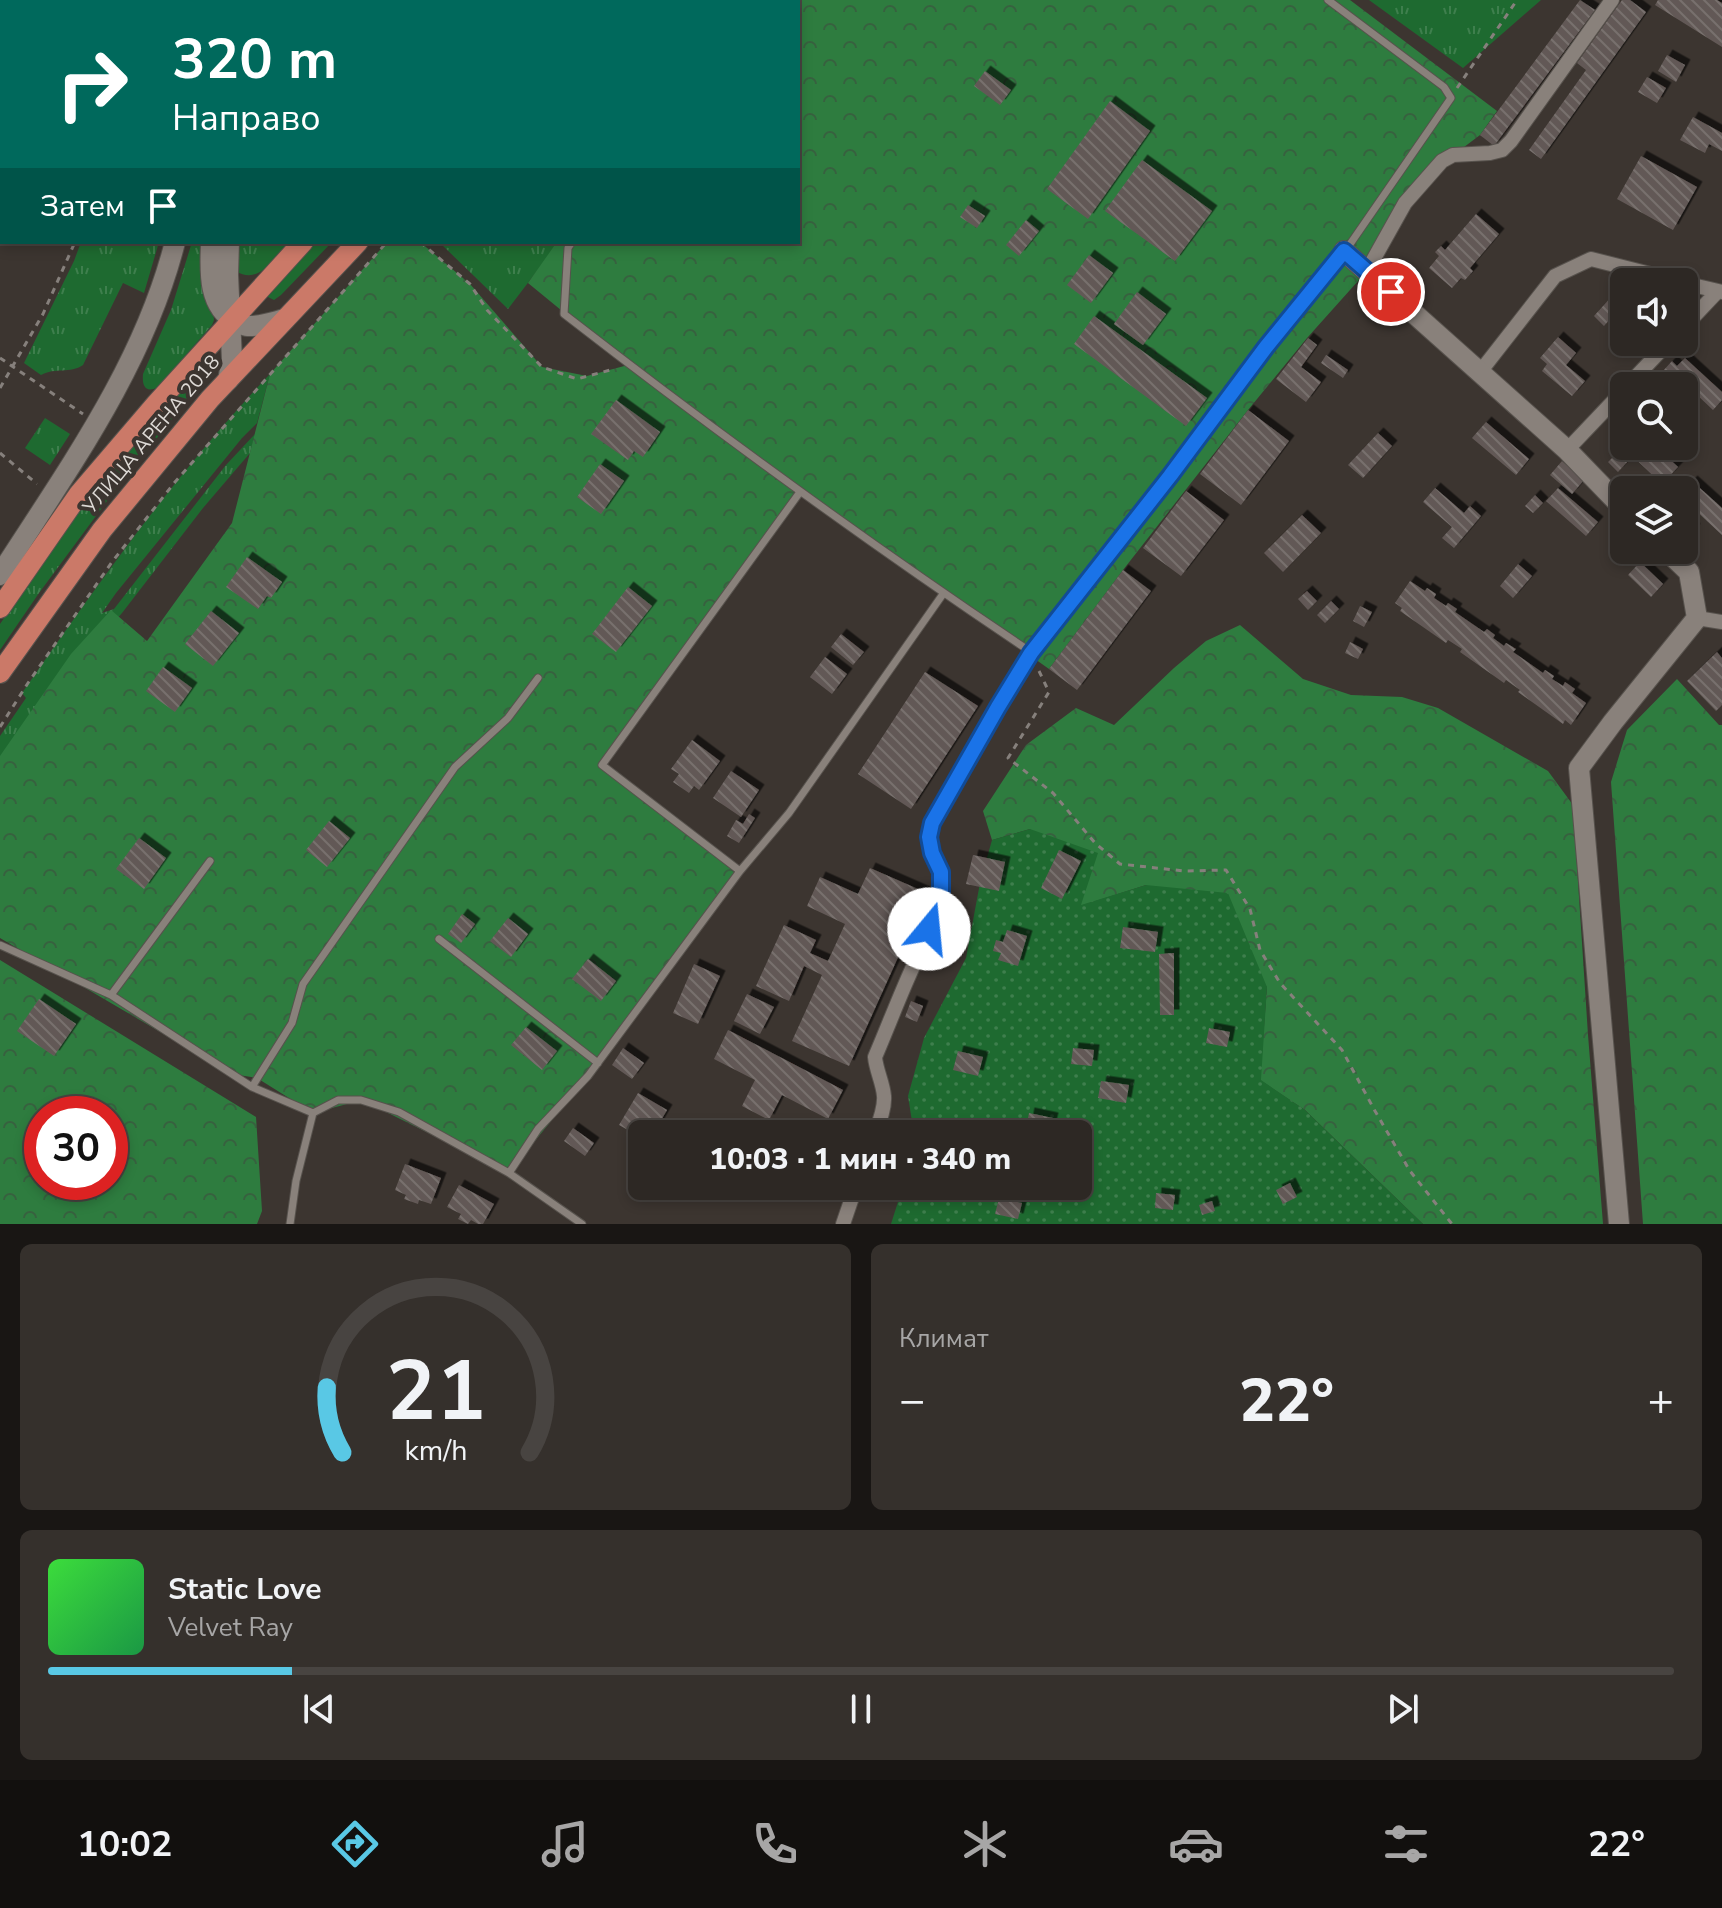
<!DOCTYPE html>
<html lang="ru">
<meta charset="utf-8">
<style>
body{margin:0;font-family:"Nunito Sans",sans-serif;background:#35302c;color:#f1f3f6;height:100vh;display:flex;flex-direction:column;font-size:30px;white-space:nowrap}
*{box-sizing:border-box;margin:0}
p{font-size:26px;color:#a7a6a6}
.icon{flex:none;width:44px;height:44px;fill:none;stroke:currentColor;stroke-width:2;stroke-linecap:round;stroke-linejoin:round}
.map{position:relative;height:1224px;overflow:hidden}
.panel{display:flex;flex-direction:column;gap:20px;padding:20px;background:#191614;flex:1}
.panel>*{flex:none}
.hud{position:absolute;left:0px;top:0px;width:800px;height:244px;box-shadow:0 4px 12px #0003,0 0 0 2px #484441;background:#00695c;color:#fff;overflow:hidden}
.controls{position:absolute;left:1610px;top:268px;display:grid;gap:16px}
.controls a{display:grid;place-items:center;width:88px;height:88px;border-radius:12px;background:#2d2824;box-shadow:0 4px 12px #0003,0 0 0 2px #484441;font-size:40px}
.speed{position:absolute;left:24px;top:1096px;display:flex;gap:16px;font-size:40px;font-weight:700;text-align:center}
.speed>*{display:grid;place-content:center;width:104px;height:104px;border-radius:50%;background:#2d2824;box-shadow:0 4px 12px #0003,0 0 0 2px #484441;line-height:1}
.speed .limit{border:12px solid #d22;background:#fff;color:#111}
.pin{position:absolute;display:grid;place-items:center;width:68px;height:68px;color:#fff;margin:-34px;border:4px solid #fff;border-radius:50%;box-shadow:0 2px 8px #0007}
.me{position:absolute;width:88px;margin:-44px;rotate:17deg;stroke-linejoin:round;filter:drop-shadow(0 0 6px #0008)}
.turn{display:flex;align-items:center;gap:28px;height:168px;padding:0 40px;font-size:36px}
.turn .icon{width:104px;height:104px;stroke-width:2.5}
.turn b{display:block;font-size:56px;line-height:68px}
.then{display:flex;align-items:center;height:76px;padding:0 40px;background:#0003;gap:16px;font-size:30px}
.big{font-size:60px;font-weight:800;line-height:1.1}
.panel .widget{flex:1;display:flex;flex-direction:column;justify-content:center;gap:12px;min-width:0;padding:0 28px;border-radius:12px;background:#35302c}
.panel .dial{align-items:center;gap:0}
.dial svg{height:208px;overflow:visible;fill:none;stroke:#484441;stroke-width:7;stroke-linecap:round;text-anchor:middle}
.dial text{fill:#f1f3f6;stroke:none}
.song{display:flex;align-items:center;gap:24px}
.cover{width:96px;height:96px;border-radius:12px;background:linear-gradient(135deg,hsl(120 70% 55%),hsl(140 70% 35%))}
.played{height:8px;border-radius:4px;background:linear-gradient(90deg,#59c8e5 15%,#484441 15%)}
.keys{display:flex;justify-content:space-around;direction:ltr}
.heat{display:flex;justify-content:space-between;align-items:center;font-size:44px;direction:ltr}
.panel .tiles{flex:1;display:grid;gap:20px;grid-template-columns:1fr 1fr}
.widget:last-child{grid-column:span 2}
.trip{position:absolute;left:628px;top:1120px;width:464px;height:80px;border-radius:12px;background:#2d2824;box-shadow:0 4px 12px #0003,0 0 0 2px #484441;font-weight:800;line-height:80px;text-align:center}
.tab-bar{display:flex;height:128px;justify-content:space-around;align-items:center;background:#12100e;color:#a7a6a6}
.tab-bar .icon{width:56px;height:56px}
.tab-bar .current{color:#59c8e5}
.tab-bar b{font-size:36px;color:#f1f3f6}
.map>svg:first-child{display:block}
</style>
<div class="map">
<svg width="1722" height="1224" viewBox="0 0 1722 1224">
<defs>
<pattern id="grass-tufts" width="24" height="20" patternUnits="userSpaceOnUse" patternTransform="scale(2)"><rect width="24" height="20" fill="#1e6a30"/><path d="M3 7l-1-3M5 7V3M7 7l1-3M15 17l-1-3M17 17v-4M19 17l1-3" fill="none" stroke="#3e7f4d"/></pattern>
<pattern id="forest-crowns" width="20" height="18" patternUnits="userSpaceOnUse" patternTransform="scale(2)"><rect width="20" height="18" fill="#2e7c3f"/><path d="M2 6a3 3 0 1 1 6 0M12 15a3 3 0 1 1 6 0" fill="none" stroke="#37613f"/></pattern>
<pattern id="garden-dots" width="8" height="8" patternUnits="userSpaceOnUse" patternTransform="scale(2)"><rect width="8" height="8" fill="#1e6a30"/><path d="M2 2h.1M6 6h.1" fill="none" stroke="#3e7f4d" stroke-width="1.8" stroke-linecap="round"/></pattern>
<pattern id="building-back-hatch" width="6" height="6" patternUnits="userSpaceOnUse" patternTransform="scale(2)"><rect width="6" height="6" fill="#625956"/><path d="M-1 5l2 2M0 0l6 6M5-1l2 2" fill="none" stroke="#78706e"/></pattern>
<filter id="shadow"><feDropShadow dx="5.5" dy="-5.5" stdDeviation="0" flood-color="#0009"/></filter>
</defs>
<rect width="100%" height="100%" fill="#3c3530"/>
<path fill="url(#grass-tufts)" d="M 259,0 L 493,0 L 491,2 L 259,2 Z
M 1369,0 L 1541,0 L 1463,68 Z
M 81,242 L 159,242 L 144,293 L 123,283 L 83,365 C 70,374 55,367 41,375 L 24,363 L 74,261 Z
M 192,242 L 206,242 L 214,320 L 212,325 L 158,387 C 145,394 142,385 143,374 L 171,310 Z
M 236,242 L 289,242 C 275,257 259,286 236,271 Z
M 312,242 L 332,242 L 281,295 L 274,300 L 268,297 L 268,291 Z
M 439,242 L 559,242 L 508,309 Z
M 198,369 L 204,369 L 207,372 L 205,380 L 127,474 L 39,593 L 0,650 L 0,624 L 69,524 L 186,379 Z
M 270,374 L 257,423 L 242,438 L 116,593 L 102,613 L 114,609 L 226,465 L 255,434 L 250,453 L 203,508 L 122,613 L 38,710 L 0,766 L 0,736 L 26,698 L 22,693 C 99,582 177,472 270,374 Z
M 45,418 L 70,434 L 50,465 L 25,448 Z"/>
<path fill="url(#forest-crowns)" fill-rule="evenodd" d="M 727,0 L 1350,0 L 1497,111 L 1480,135 L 1435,169 L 1367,271 L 1307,338 L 1248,410 L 1123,570 L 1049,669 L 801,492 L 602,765 L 740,871 L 598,1063 L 509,1173 L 362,1100 L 313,1113 L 257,1078 L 232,1074 L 0,938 L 0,756 L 71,654 L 111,610 L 147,641 L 232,523 L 270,374 L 387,242 L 420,242 L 470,284 L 542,367 L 587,376 L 628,365 L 528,283 L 557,242 L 798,242 L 798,2 L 726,2 Z
M 1240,625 L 1303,679 L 1351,695 L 1402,697 L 1438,708 L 1548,771 L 1573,805 L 1588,1035 L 1603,1224 L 1423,1224 L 1305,1110 L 1260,1080 L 1267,987 L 1146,885 L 1080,906 L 1030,829 L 992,840 L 983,811 L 1026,745 L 1076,708 L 1114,725 L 1174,668 L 1206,641 Z
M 1677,679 L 1719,725 L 1722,725 L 1722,1224 L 1643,1224 L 1611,782 L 1627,730 Z
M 0,960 L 256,1117 L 262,1211 L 257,1224 L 0,1224 ZM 42,1114 L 110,1114 L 110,1182 L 42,1182 Z"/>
<path fill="url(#garden-dots)" d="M 1030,829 L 1098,853 L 1081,905 L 1146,885 L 1228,893 L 1267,987 L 1261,1080 L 1305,1110 L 1423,1224 L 891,1224 L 903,1186 L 1078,1186 L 1078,1134 L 914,1134 L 908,1096 L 924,1038 L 966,958 L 980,883 L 992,840 Z"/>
<path fill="url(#building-back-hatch)" filter="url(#shadow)" d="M 1580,0 L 1595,10 L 1494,146 L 1480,135 Z
M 1622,0 L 1630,0 L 1646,12 L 1541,159 L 1529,150 L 1586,70 L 1577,63 Z
M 1658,0 L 1717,0 L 1722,3 L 1722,47 L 1655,5 Z
M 1667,55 L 1685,65 L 1676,82 L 1658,71 Z
M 985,71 L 1011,90 L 1000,105 L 974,86 Z
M 1647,77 L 1666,88 L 1657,103 L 1638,92 Z
M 1110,101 L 1150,131 L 1088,219 L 1047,189 Z
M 1693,117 L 1722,133 L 1722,151 L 1709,144 L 1705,153 L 1680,140 Z
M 1641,156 L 1697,187 L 1673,230 L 1617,199 Z
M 1142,160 L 1212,211 L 1175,261 L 1105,211 Z
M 968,205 L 985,216 L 977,228 L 960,217 Z
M 1476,214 L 1499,234 L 1470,268 L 1473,271 L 1465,280 L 1461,278 L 1452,288 L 1429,268 L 1439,256 L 1435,252 L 1441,246 L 1445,250 Z
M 1026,220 L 1039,231 L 1019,256 L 1006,245 Z
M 1089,255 L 1113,273 L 1091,303 L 1067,285 Z
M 1137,292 L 1166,314 L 1143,345 L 1114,324 Z
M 1613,295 L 1624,305 L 1624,329 L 1611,318 L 1604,326 L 1594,316 Z
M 1094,316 L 1207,398 L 1186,426 L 1074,344 Z
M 1558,337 L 1576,353 L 1566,365 L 1585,381 L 1572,396 L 1542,371 L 1547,364 L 1540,358 Z
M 1308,338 L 1317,345 L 1301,367 L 1321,382 L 1306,402 L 1276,379 Z
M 1326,355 L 1348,370 L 1343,378 L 1321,363 Z
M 1685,358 L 1722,392 L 1722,400 L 1713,410 L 1676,375 L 1672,379 L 1663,371 L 1672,361 L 1677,366 Z
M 616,400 L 660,432 L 643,457 L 634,451 L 628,460 L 591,434 Z
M 1248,410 L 1289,441 L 1241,505 L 1200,474 Z
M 1624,418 L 1624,446 L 1655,446 L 1678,467 L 1662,484 L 1609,434 Z
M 1486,422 L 1529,459 L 1516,475 L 1472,438 Z
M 1378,433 L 1392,446 L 1363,478 L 1348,465 Z
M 1620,450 L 1629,460 L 1618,472 L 1608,462 Z
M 1562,461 L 1584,480 L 1572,494 L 1550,475 Z
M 600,464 L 624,481 L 601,514 L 577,497 Z
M 1692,481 L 1722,508 L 1722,535 L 1694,509 L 1688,516 L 1684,512 L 1684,490 Z
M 1435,488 L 1464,513 L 1470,506 L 1481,516 L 1454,548 L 1442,538 L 1452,527 L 1423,502 Z
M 1558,488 L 1598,522 L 1586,536 L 1546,501 Z
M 1186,491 L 1224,520 L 1181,576 L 1143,548 Z
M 1535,495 L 1543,503 L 1533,513 L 1525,506 Z
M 1302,515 L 1321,533 L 1283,572 L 1264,553 Z
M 1684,519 L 1695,529 L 1687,537 L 1684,534 Z
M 247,557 L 282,582 L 271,598 L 267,596 L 258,609 L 226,587 Z
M 1640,562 L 1663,584 L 1651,597 L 1628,575 Z
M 1518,564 L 1532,576 L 1513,598 L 1500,586 Z
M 1123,570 L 1151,591 L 1077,690 L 1049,669 Z
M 1410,581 L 1425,591 L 1427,588 L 1436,594 L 1434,598 L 1446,606 L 1448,603 L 1457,609 L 1455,612 L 1484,632 L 1487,629 L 1495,635 L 1493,638 L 1504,646 L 1506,643 L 1516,649 L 1513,652 L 1543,673 L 1545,670 L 1554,676 L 1552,679 L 1563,686 L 1565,682 L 1575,689 L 1572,693 L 1586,703 L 1571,725 L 1565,720 L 1563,724 L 1518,692 L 1520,690 L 1506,680 L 1504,683 L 1460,652 L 1462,649 L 1448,640 L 1446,643 L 1400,611 L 1402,608 L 1395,603 Z
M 628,587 L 652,606 L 616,652 L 592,634 Z
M 1307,591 L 1317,601 L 1308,610 L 1298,599 Z
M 1331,601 L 1339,609 L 1325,623 L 1317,615 Z
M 1360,606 L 1372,612 L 1364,627 L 1353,621 Z
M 211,611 L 239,633 L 213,666 L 185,644 Z
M 841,634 L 864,652 L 853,665 L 831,647 Z
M 1350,642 L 1363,649 L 1358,659 L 1345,653 Z
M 1717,652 L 1722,658 L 1722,705 L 1716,711 L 1687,681 Z
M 825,657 L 847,674 L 832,694 L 810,677 Z
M 163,667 L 192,688 L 175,712 L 146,691 Z
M 925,672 L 978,706 L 911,809 L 858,774 Z
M 692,740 L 720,761 L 699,790 L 694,786 L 689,793 L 673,782 L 679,774 L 671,769 Z
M 731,771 L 759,790 L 741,817 L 713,798 Z
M 749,814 L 755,818 L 739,843 L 727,836 L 736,820 L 743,824 Z
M 329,821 L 350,838 L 327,867 L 306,850 Z
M 139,838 L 166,858 L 144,889 L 116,869 Z
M 1059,850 L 1081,861 L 1062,899 L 1041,888 Z
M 973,855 L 1005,862 L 999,891 L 966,884 Z
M 870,868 L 927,893 L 849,1066 L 792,1041 L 822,975 L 804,966 L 789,1001 L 756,986 L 784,925 L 816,940 L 810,953 L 828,961 L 845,924 L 807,906 L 820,877 L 858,894 Z
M 462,914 L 475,924 L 461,943 L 448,934 Z
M 508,918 L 528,934 L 511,957 L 490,941 Z
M 1123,927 L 1158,932 L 1155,952 L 1120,948 Z
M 1007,930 L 1027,936 L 1018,966 L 998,960 L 1001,953 L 993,951 L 996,940 L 1003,942 Z
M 1174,953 L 1174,1015 L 1160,1015 L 1159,954 Z
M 588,959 L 616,981 L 601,1001 L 572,979 Z
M 694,964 L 720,976 L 698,1024 L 673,1013 Z
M 747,994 L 774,1007 L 760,1034 L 734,1021 Z
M 39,999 L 76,1024 L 54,1056 L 17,1031 Z
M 911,1001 L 923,1006 L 917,1022 L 905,1017 Z
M 526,1027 L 557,1051 L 542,1070 L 511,1045 Z
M 1209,1028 L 1230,1032 L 1227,1047 L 1206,1043 Z
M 728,1030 L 843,1090 L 828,1119 L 782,1095 L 769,1120 L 742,1106 L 755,1080 L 714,1059 Z
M 623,1048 L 644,1063 L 632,1079 L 612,1065 Z
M 1073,1048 L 1094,1050 L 1092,1066 L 1071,1064 Z
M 958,1051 L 983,1057 L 978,1076 L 953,1070 Z
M 1101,1081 L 1129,1085 L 1126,1103 L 1098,1098 Z
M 638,1093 L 667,1110 L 653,1134 L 642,1134 L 642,1138 L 619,1125 Z
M 1029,1113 L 1053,1118 L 1049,1134 L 1025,1134 Z
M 924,1124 L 954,1130 L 953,1134 L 922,1134 Z
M 573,1128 L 594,1143 L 585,1156 L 564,1141 Z
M 405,1164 L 441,1178 L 431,1204 L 419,1200 L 418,1204 L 404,1199 L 406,1195 L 395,1190 Z
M 1290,1183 L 1297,1197 L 1283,1204 L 1276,1190 Z
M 459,1185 L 494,1204 L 483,1224 L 478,1224 L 471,1220 L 468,1224 L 458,1219 L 461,1214 L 447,1207 Z
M 885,1186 L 915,1186 L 912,1198 L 884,1190 Z
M 1156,1193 L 1175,1195 L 1173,1210 L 1155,1208 Z
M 999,1198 L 1022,1203 L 1018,1219 L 995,1214 Z
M 1212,1201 L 1215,1211 L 1202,1215 L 1199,1205 Z"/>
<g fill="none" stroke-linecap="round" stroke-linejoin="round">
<g stroke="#57524d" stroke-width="9">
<path id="lane" d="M 1328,0 L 1444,87 L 1451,98 L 1346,250
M 735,2 L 737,0
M 572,242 L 568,248 L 564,314 C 716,432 871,545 1031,652
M 740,871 L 602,765 L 800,492
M 439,939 L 598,1063
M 0,945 L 111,995 L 252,1087 L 292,1023 L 303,984 L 455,767 L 508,718 L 538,678
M 111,995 L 210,861
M 252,1087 L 313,1113
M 509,1173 L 538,1129 L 588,1076 L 740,871 L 789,813 L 943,594
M 290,1224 L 296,1181 L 313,1113 L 338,1100 L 361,1100 L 399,1112 L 509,1173 L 582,1224"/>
</g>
<g stroke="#57524d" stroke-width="16">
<path id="street" d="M 1367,271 L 1405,203 L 1442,161 L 1453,155 L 1490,153 L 1502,150 L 1511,141 L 1612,0
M 1684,283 L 1722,292
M 1684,327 L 1717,292
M 1480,372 L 1555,276 L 1591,259 L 1682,282
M 1627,386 L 1669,342
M 1567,450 L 1624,390
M 1697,618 L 1722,622
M 875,1134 C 879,1123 885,1108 884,1096 C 883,1083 876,1070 875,1057 C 887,1029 898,1000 911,971 C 922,946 934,921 940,895 C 946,867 925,854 932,823 L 998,707 L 1031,653 L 1170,476 L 1266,347 L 1344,251
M 843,1224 L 856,1186"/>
</g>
<g stroke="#57524d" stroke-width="22">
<path id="secondary" d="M 239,0 L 239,2
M 210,2 L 210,0
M 211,242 C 210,270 207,306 236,322 C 239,323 244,326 247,326 C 259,327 273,322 285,319
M 1344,251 L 1567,450 L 1624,509
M 228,380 L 232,360 L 228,275 L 229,242
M 0,575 C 68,469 144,365 175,242
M 1619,1224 L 1579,768 L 1613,722 L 1697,618 L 1689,572 L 1666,550"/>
</g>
<g stroke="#57524d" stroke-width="22">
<path id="primary" d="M 524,2 L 526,0
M 576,2 L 578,0
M 0,608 L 79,494 L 156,404 L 303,242
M 0,673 L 102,530 L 210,399 L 358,242"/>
</g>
<path stroke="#86807c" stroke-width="3" stroke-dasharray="6 6" stroke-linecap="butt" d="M 37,2 L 37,0
M 135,2 L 135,0
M 613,2 L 615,0
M 1457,88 L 1517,0
M 0,189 L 2,184
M 420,242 L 470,284 L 487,310 L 542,367 L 577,379 L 614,369
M 0,358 L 83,414
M 0,388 L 43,314 L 75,242
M 0,453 L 37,484
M 1039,671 L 1049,692 L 1008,758 L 1053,793 L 1095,843 L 1120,864 L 1184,871 L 1226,870 L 1250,909 L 1260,950 L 1280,983 L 1342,1050 L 1375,1111 L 1410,1171 L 1452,1224
M 0,727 L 28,683 L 112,562 L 175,482 L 387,242"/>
<use href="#lane" stroke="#89817b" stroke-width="7"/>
<use href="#street" stroke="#89817b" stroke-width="14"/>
<use href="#secondary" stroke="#89817b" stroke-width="20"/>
<use href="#primary" stroke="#cb7968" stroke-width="20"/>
</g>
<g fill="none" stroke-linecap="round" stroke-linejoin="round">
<g stroke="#114b97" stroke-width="20">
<path id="route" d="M 929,929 L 941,893 L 941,872 L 932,853 L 929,837 L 932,823 L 998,707 L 1031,653 L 1170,476 L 1266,347 L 1344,251 L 1391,292"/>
</g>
<use href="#route" stroke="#1a73e8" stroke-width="14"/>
</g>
<g text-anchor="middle" stroke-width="8" stroke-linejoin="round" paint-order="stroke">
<g font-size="20" fill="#dedad6" stroke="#3c3530">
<text transform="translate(151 434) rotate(-50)" y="7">УЛИЦА АРЕНА 2018</text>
</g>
</g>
</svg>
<div class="controls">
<a><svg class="icon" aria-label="sound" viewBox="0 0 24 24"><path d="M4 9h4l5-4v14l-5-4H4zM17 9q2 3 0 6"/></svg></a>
<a><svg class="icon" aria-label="search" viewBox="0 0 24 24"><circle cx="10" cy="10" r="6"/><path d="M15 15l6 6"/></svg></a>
<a><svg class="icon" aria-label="layers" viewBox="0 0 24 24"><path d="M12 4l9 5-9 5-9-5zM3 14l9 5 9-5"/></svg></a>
</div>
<div class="speed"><div class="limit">30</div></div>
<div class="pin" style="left:1391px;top:292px;background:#d93025"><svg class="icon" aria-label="arrive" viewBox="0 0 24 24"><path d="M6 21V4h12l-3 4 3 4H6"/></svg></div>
<svg class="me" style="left:929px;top:929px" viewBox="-20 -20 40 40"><circle r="19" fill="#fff"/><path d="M0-13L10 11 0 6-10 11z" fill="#1a73e8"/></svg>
<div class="trip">10:03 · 1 мин · 340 m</div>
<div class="hud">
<div class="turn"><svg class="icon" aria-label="right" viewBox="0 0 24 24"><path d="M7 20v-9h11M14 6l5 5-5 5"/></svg><div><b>320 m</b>Направо</div></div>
<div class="then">Затем<svg class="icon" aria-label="arrive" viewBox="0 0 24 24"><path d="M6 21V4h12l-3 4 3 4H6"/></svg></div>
</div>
</div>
<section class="panel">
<div class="tiles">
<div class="widget dial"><svg viewBox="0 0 100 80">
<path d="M14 69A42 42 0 1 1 86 69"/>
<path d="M14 69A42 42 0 0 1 8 44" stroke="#59c8e5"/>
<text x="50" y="56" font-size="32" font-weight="700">21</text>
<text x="50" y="72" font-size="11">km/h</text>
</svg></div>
<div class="widget"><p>Климат</p>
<div class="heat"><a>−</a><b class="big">22°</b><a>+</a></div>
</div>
<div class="widget">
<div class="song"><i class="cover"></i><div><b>Static Love</b><p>Velvet Ray</p></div></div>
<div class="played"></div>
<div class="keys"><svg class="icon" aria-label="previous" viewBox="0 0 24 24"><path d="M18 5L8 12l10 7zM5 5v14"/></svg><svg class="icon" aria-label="pause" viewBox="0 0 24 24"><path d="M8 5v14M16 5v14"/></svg><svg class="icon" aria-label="next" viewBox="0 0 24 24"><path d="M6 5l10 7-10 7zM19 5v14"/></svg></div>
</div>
</div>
</section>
<nav class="tab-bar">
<b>10:02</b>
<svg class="icon current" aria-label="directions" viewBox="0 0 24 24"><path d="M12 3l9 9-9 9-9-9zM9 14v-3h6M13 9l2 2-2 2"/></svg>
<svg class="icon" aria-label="music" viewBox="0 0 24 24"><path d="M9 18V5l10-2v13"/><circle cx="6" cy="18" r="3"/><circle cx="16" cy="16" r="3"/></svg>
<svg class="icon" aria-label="phone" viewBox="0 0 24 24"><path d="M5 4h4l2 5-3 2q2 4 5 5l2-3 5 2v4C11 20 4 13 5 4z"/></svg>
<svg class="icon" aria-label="climate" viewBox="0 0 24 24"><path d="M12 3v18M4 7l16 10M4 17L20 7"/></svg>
<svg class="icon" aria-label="car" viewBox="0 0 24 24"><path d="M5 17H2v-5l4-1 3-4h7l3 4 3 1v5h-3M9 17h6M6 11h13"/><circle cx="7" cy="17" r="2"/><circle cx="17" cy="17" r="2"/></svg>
<svg class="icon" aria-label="filters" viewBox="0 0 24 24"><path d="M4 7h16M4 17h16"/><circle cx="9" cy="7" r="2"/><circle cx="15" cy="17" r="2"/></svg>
<b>22°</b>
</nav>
